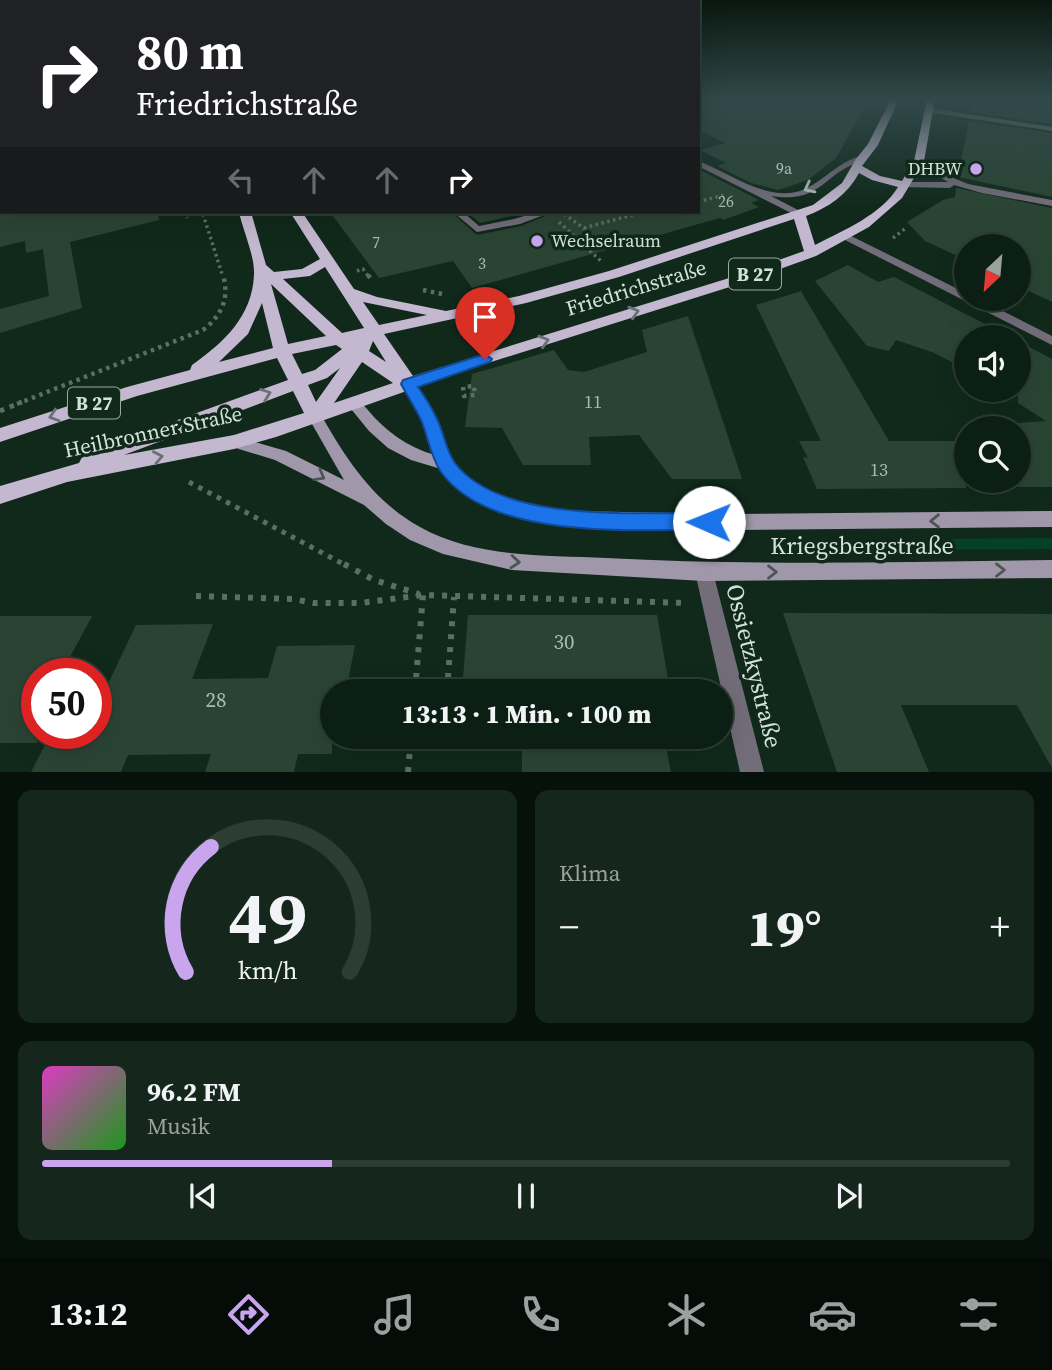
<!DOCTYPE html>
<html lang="de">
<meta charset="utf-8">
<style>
body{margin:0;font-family:"Source Serif 4",serif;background:#15271d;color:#f1f3f6;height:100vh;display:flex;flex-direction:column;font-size:26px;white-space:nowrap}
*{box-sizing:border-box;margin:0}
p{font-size:23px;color:#9aa2a0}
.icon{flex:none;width:38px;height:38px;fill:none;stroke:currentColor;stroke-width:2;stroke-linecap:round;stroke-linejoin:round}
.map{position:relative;height:772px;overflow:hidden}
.drawer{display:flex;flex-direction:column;gap:18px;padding:18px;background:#07110b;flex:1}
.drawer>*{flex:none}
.banner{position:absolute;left:0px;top:0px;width:700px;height:214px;box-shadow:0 7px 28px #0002,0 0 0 2px #2c3d34;background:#202124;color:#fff;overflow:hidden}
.needle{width:46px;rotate:206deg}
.buttons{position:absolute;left:954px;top:234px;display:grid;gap:14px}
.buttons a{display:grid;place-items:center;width:77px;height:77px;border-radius:50%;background:#0c1f14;box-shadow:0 7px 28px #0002,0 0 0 2px #2c3d34;font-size:35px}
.speed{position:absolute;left:21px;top:658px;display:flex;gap:14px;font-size:35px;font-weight:700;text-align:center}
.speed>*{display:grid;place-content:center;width:91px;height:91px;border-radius:50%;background:#0c1f14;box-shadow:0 7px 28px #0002,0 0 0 2px #2c3d34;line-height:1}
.speed .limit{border:10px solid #d22;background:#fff;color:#111}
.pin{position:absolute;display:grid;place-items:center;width:60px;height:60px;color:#fff;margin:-72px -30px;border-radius:50% 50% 50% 0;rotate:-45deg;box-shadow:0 0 7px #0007}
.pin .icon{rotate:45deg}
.me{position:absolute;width:77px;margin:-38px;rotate:271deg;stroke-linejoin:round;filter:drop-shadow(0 0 5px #0008)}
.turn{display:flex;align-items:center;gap:24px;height:147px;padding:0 21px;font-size:32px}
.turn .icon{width:91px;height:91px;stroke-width:2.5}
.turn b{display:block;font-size:49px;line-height:60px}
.lanes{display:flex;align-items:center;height:66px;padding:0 21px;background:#0003;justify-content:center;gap:35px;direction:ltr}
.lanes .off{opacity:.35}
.big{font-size:52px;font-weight:800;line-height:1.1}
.drawer .card{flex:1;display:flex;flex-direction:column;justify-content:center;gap:10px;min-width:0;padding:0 24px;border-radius:14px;background:#15271d}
.drawer .dial{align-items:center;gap:0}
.dial svg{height:182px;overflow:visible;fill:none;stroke:#2c3d34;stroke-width:7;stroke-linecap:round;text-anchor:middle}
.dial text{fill:#f1f3f6;stroke:none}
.song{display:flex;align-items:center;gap:21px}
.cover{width:84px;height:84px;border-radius:10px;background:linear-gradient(135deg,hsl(310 70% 55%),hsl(120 70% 35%))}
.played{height:7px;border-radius:4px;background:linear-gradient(90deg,#c9a5ee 30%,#2c3d34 30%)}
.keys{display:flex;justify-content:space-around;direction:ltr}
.heat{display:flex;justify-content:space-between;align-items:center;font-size:38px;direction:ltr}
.drawer .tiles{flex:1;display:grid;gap:18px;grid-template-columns:1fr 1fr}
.card:last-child{grid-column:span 2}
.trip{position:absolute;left:320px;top:679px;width:413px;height:70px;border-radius:35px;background:#0c1f14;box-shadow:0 7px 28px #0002,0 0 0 2px #2c3d34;font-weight:800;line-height:70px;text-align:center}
.tabs{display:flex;height:112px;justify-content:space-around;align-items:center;background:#050c08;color:#9aa2a0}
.tabs .icon{width:49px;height:49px}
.tabs .active{color:#c9a5ee}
.tabs b{font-size:32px;color:#f1f3f6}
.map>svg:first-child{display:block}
</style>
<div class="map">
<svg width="1052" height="772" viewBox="0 0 1052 772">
<rect width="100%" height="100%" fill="#10291b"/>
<path fill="#044125" d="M 1052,538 L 1052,549 L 793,550 L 790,540 Z"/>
<path fill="#2a4434" d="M 698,99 L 869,99 L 836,158 L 808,180 L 778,190 L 751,183 L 717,166 L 726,163 L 700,150 L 725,143 L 698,130 Z
M 973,99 L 1052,99 L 1052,124 L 971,112 Z
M 969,121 L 1052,133 L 1052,197 L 958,177 Z
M 702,171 L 759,200 L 751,203 L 759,207 L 723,220 L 720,218 L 472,288 L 453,261 L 379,278 L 330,212 L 451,212 L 477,235 L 521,226 L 555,212 L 698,212 L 698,173 Z
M 956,188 L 1052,208 L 1052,302 L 1018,286 L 1018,247 L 966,247 L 966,260 L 925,241 L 907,222 L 943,200 L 955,197 Z
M 0,212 L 158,212 L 159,220 L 70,242 L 82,308 L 0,333 L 0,309 L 49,296 L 43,249 L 26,253 L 25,241 L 0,247 Z
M 467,212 L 529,212 L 480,223 Z
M 848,265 L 878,282 L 894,277 L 1012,338 L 966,338 L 966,369 L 932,352 L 896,340 L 889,351 L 867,346 L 815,281 Z
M 801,291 L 889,441 L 966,441 L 966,488 L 817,489 L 803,457 L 808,458 L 799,441 L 821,441 L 756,305 Z
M 688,316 L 742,479 L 672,479 L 639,435 L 589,437 L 591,465 L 523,465 L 502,428 L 465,427 L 472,374 L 554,350 L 568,370 L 584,372 L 647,352 L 642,330 Z
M 1018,341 L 1052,359 L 1052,487 L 1018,487 L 1018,423 L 1046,421 L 1018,403 Z
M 783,613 L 1052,614 L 1052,768 L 1017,705 L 901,705 L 929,772 L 837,772 Z
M 468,615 L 657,615 L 670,691 L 462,691 Z
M 0,616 L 92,616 L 61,674 L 37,674 L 37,743 L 0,743 Z
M 213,624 L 192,679 L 268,678 L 277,646 L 355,645 L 346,691 L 332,691 L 332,754 L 298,754 L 294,772 L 205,772 L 211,754 L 128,755 L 121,772 L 31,772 L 51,733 L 96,733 L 96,709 L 136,625 Z
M 622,737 L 664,737 L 671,772 L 522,772 L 522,741 L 623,741 Z"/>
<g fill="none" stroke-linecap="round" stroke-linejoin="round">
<path stroke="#5a6f63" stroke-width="3.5" stroke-dasharray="2.5 3.5" stroke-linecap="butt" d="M 698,202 L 724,195
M 184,212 L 187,218
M 203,214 L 223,277
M 564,214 L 585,229
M 559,222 L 601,261
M 584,228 L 643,212
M 893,238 L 906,228
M 357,271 L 363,269 L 369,277"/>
<path stroke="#5a6f63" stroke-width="4.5" stroke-dasharray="3.5 4.5" stroke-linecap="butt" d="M 368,275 L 371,279
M 423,290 L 442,294
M 463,387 L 464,396 L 475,395 L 474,386 L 464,387
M 17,404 L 203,330 C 221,316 230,299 223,275"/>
<path stroke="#5a6f63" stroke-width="5" stroke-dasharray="4.5 6" stroke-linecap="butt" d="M 0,411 L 22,402
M 189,482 L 347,566"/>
<path stroke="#5a6f63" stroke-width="6" stroke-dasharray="5 8" stroke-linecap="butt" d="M 344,564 L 374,580 L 419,594
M 196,596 L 292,599 L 314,603 L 360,603 L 423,595 L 688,603
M 415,691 L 423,595
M 447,691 L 454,597
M 408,772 L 411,737"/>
<path fill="#726d79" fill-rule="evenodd" d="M 929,108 L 1052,127 L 1052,131 L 926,112 Z
M 453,212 L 463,212 L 479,226 L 514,219 L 538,212 L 552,212 L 520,224 L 477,232 Z"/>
<path fill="#726d79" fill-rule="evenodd" d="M 861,156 L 864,157 L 864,161 C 822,171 825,204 771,196 L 802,212 L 804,214 L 799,217 L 698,166 L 698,161 C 729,172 770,205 805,189 C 826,179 838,162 861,156 Z
M 919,158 L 951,177 L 968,184 L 1052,200 L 1052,206 L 982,193 L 954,185 L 950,188 L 903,187 L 903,183 L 906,182 L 948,182 L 916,163 L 915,161 Z
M 845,233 L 966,293 L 966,299 L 979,299 L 1052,336 L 1052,345 L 841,238 L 840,236 Z
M 704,563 L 711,566 L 713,572 L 764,772 L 740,772 L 695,572 L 697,566 Z"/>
<path fill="#a098aa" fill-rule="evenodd" d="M 409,379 L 414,381 L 436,420 L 453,461 L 464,475 L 488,490 L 531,507 L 567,511 L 735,514 L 1052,511 L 1052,527 L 735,530 L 567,527 L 530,521 L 476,500 L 452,485 L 441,469 L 411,460 L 388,448 L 369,431 L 347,404 L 349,400 C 358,398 361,402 367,409 C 385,431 407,447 435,455 L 422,420 L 402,384 Z
M 315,411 L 320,413 C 346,459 373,501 420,527 C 475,558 545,555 606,558 C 755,566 903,562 1052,560 L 1052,578 L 704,581 L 512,570 L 443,554 L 410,540 L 386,524 L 364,505 L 275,460 L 229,446 L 226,442 L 229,438 L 234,436 L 286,451 L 344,480 L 308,417 L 310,413 Z"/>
<path fill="#c4b8d0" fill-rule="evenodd" d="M 891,99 L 899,99 L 878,145 L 862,166 L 880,176 L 902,181 L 914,161 L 927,99 L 935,99 L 924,161 L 902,198 L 869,227 L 816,256 L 736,285 L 469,369 L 276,437 L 234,449 L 67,482 L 0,504 L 0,486 L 79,463 L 82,457 L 114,443 L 288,380 L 277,358 L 137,396 L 0,442 L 0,428 L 127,387 L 190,370 L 192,365 C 224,342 252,317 254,275 C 255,256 243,231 239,212 L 251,212 L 266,265 L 274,272 L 302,269 L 320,259 L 290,212 L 302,212 L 354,289 L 377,297 L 446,311 L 519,296 L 609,271 L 813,205 L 842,183 L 856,159 L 868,144 ZM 859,173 L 872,180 L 898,187 C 881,215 844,230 815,245 L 806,216 C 828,208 848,194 859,173 ZM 794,219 L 804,251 L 726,279 L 413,376 L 384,334 L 526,303 L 619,277 ZM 325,267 L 364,328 L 342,333 L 283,279 L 310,276 ZM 271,284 L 326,336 L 288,344 ZM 363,302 L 427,315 L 379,325 ZM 262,303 L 273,348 L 219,362 L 248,334 ZM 373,341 L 386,362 L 369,351 ZM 336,345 L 342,349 L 315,370 L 302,374 L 292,354 ZM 362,362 L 393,383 L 334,403 ZM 340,368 L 316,402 L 308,385 L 327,378 ZM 293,391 L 304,413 L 234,435 L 124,455 Z"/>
</g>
<defs><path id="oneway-chevron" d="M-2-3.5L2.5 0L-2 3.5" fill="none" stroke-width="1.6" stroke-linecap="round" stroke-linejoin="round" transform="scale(1.75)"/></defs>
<use stroke="#b7c0bc" href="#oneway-chevron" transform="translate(809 188) rotate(153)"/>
<g stroke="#6a7076">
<use href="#oneway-chevron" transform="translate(634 312) rotate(-17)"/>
<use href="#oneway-chevron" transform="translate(544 341) rotate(-17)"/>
<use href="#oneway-chevron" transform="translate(266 394) rotate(-20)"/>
<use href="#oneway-chevron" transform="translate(54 416) rotate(162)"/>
<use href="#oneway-chevron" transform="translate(158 457) rotate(-11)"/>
</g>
<g stroke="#4a5554">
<use href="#oneway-chevron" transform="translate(320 476) rotate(30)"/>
<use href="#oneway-chevron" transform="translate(935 521) rotate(179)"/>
<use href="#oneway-chevron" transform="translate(515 562) rotate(5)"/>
<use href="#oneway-chevron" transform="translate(1000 570)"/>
<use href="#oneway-chevron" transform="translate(772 572)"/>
</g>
<linearGradient id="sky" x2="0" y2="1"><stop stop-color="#09170f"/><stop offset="0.48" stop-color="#31494a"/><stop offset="1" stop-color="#31494a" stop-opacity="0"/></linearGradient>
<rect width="1052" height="207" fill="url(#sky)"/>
<path fill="#1a73e8" stroke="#114b97" stroke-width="2" d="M 485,354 L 492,359 L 490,362 L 418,387 C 425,397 432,408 437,419 C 444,433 446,451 455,463 C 501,524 641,512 709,513 L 716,516 L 719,522 L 716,528 L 709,530 C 633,529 491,541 441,472 C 431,457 428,438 422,422 C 416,409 408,397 401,384 L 403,380 Z"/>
<g fill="#c9a5ee" stroke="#10291b" stroke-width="2.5">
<circle cx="976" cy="169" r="7"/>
<circle cx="537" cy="241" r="7"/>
</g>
<g text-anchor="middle" stroke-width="7" stroke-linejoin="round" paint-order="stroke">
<g font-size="16" fill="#aabbb0">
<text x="784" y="174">9a</text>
<text x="726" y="207">26</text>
<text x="376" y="248">7</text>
<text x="482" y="269">3</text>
</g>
<g font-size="18" fill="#d4e3d9" stroke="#10291b" text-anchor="end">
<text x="962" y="175">DHBW</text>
<text x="551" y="247" text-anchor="start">Wechselraum</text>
</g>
<g font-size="18" fill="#aabbb0">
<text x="593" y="408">11</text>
<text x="879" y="476">13</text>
</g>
<g fill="#10291b" stroke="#99aba0" stroke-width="2">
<rect x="729" y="258.5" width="52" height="31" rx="5"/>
<rect x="68" y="387.5" width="52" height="31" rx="5"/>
</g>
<g font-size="19" font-weight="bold" fill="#d4e3d9">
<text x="755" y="281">B 27</text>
<text x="94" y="410">B 27</text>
</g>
<g font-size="21" fill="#d4e3d9" stroke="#10291b">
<text transform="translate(636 288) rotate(-17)" y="7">Friedrichstraße</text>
<text transform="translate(153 432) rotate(-12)" y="7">Heilbronner Straße</text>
</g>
<g font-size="21" fill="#aabbb0">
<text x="564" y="649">30</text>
<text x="216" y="707">28</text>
</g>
<g font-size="24" fill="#d4e3d9" stroke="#10291b">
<text x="862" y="554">Kriegsbergstraße</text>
<text transform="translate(754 666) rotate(76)" y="8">Ossietzkystraße</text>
</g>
</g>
</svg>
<div class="buttons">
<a><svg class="needle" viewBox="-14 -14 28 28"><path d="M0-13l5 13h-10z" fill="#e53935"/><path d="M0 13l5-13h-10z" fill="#9aa2a0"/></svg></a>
<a><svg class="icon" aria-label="sound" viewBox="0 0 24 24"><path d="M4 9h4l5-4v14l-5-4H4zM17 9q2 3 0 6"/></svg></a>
<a><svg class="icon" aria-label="search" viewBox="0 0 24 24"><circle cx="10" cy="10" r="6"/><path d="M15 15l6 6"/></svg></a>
</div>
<div class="speed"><div class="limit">50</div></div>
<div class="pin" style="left:485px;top:359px;background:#d93025"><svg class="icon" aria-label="arrive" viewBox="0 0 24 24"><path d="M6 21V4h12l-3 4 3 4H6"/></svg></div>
<svg class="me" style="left:709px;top:522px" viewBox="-20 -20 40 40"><circle r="19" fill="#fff"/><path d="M0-13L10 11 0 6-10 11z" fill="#1a73e8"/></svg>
<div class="trip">13:13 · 1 Min. · 100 m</div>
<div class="banner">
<div class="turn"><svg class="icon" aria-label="right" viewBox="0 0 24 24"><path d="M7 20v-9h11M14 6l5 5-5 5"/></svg><div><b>80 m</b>Friedrichstraße</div></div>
<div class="lanes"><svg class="icon off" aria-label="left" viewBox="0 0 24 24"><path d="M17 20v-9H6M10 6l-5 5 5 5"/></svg><svg class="icon off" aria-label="ahead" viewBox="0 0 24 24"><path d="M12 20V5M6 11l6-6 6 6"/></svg><svg class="icon off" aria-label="ahead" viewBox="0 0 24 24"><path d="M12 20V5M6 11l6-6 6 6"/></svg><svg class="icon" aria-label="right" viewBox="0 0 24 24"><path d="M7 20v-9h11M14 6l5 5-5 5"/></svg></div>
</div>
</div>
<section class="drawer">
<div class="tiles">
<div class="card dial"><svg viewBox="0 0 100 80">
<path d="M14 69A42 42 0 1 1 86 69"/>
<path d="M14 69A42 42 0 0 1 25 14" stroke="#c9a5ee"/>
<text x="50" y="56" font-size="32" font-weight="700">49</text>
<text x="50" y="72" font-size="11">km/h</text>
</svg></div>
<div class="card"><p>Klima</p>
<div class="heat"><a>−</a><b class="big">19°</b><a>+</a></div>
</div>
<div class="card">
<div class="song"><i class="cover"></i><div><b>96.2 FM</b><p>Musik</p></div></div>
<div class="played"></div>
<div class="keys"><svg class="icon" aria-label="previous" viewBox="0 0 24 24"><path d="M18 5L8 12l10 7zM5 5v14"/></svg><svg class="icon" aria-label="pause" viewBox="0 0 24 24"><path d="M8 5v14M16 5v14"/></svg><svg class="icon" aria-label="next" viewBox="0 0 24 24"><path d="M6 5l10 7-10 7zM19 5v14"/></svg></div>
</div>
</div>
</section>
<nav class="tabs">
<b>13:12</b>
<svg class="icon active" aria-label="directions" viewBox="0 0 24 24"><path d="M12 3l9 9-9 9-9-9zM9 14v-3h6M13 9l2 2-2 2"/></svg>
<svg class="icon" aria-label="music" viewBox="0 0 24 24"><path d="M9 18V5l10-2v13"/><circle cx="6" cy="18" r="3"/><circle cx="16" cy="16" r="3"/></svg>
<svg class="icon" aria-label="phone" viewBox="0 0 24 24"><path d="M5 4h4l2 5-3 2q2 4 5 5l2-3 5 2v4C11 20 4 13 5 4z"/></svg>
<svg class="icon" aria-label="climate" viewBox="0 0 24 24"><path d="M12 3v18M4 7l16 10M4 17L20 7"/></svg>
<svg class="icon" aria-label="car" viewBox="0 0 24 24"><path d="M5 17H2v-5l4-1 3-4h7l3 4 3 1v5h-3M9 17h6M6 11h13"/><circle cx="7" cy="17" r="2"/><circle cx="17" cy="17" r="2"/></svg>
<svg class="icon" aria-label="filters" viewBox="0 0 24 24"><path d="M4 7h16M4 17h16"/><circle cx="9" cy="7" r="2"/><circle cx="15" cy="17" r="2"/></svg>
</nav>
